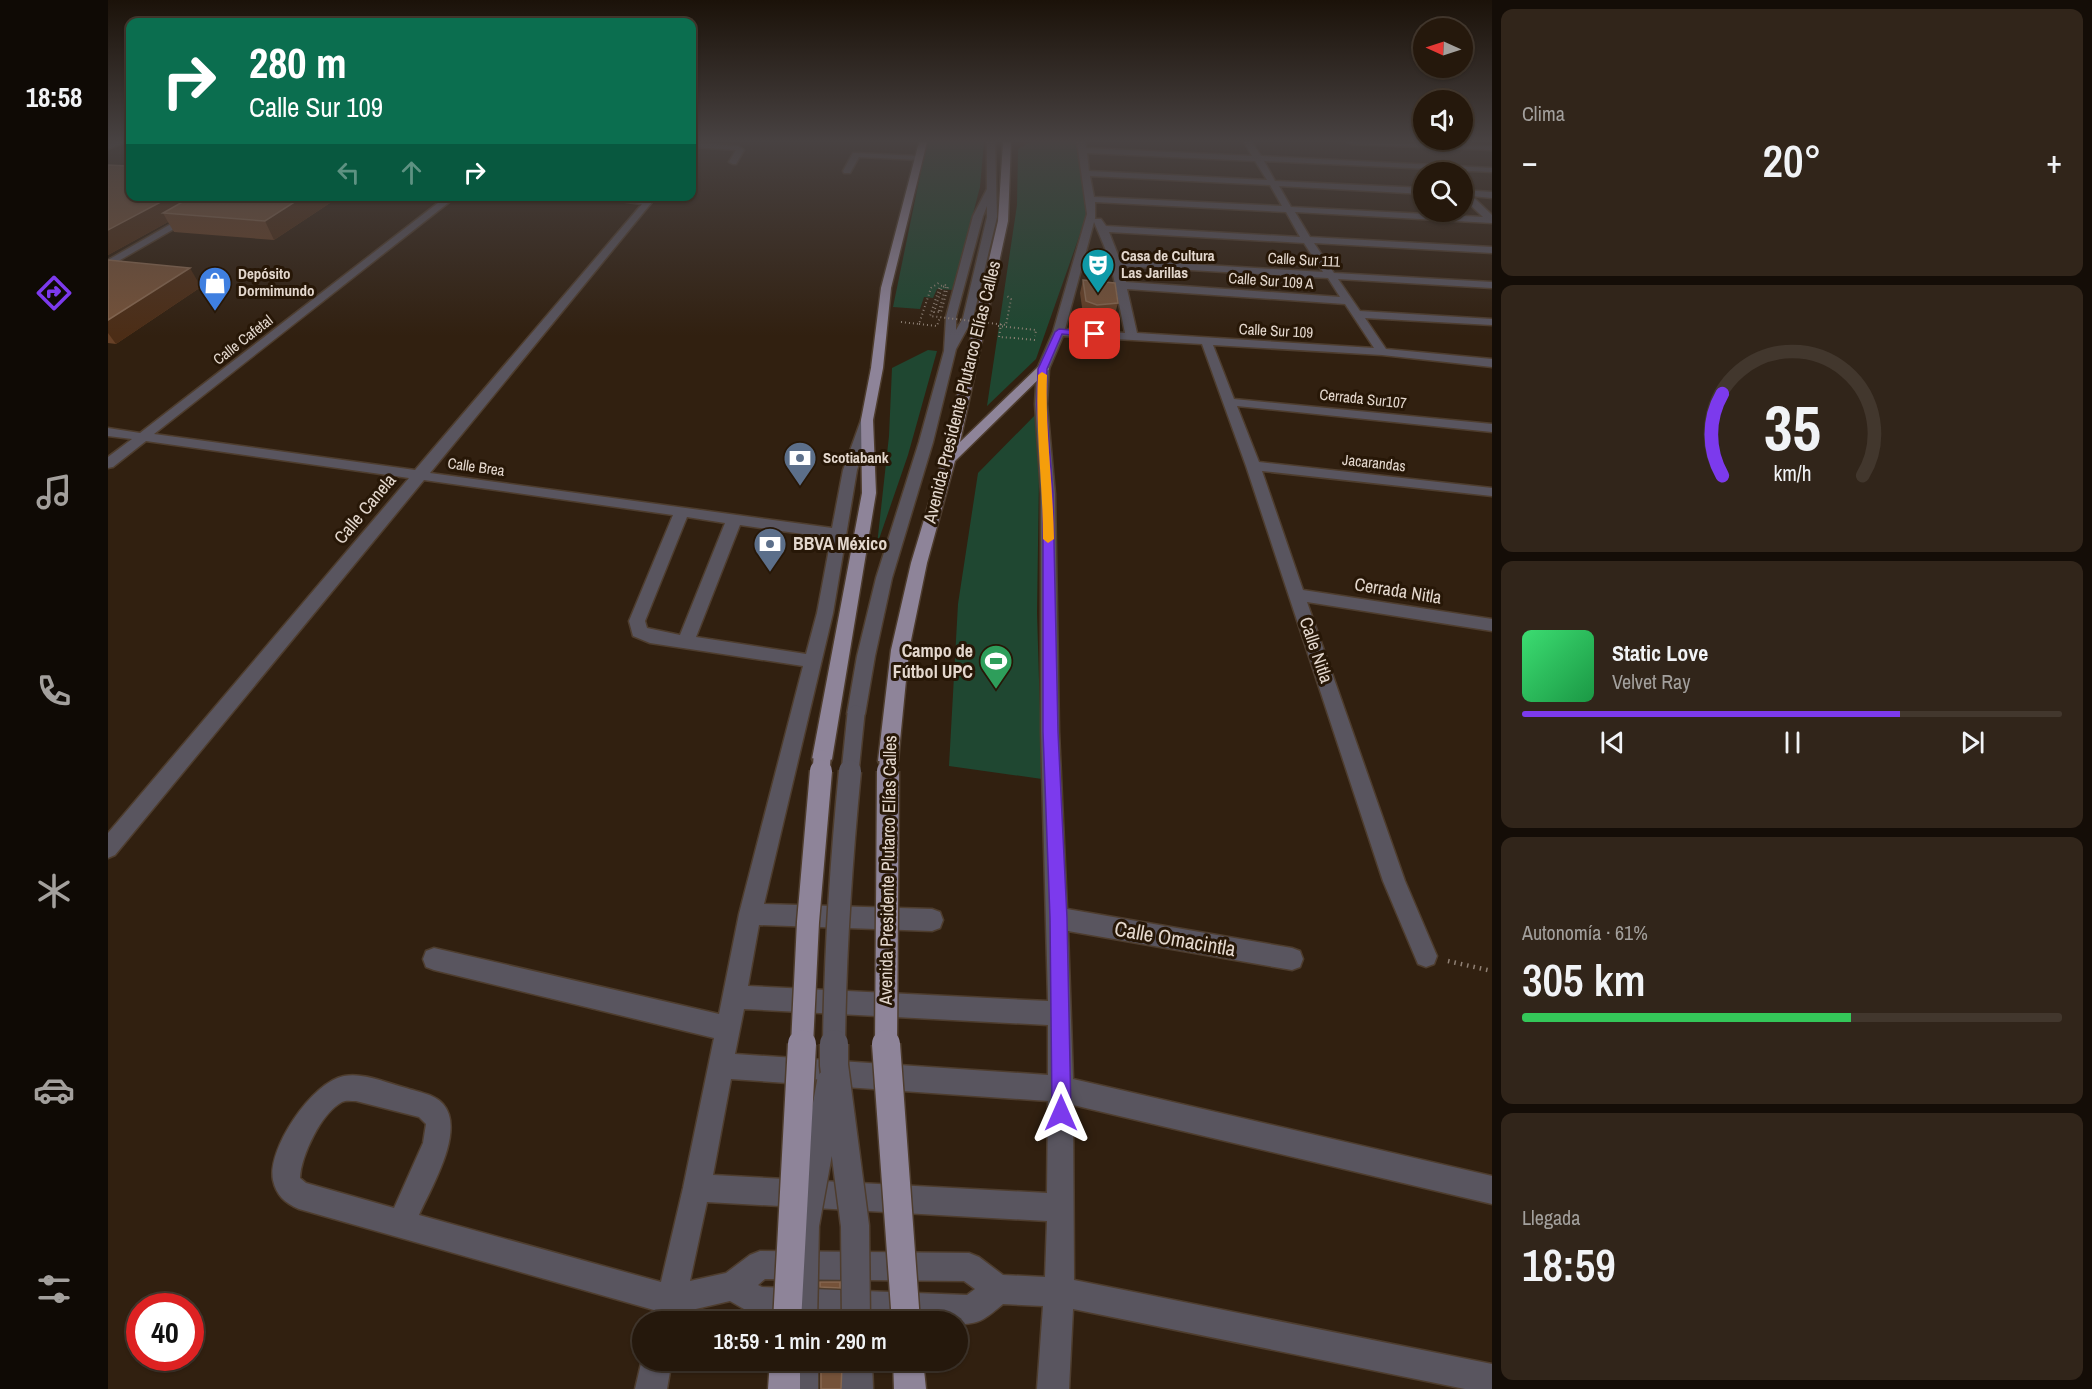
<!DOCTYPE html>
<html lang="es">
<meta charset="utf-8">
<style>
body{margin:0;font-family:"Archivo Narrow",sans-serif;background:#31251a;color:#f1f3f6;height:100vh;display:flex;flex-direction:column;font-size:22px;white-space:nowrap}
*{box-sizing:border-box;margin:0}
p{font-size:20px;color:#a3a09d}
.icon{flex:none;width:33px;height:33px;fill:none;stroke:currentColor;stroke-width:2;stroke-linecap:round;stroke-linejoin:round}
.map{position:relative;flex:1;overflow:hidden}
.details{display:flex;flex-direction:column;gap:9px;padding:9px;background:#140d07;width:600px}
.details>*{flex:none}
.guide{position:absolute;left:18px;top:18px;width:570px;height:183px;border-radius:12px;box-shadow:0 2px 4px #0004,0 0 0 2px #42372d;background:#0b6e4f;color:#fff;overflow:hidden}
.needle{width:39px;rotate:273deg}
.controls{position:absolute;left:1305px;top:18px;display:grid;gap:12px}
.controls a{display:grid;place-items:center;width:60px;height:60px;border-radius:50%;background:#25180c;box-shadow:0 2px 4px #0004,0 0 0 2px #42372d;font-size:30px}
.speed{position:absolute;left:18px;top:1293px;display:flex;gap:12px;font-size:30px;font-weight:700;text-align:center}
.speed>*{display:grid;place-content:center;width:78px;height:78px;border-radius:50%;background:#25180c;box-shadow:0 2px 4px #0004,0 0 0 2px #42372d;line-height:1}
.speed .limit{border:9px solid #d22;background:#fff;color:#111}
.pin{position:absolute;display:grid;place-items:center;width:51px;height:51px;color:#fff;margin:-26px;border-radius:12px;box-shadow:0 3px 9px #0006}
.me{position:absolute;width:66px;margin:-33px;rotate:0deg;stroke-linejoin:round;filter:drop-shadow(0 0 4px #0008)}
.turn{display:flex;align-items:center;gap:21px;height:126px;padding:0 24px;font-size:27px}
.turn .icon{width:78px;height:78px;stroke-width:2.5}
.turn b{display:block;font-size:42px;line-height:51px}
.lanes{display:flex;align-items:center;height:57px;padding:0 24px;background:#0003;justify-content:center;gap:30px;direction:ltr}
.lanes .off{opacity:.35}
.big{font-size:45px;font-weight:600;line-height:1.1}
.details .tile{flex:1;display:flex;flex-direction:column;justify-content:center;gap:9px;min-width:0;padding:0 21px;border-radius:12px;background:#31251a}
.details .dial{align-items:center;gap:0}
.dial svg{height:156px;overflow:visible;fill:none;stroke:#42372d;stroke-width:7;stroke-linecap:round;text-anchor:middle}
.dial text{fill:#f1f3f6;stroke:none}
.song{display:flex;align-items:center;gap:18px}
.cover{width:72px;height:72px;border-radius:9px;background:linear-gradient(135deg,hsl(140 70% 55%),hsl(140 70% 35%))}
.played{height:6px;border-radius:3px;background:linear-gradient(90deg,#7c3aed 70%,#42372d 70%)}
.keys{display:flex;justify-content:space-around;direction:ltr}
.heat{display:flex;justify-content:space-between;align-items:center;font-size:33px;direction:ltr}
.charge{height:9px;border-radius:4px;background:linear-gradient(90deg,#34c759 61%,#42372d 0)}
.trip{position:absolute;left:524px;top:1311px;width:336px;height:60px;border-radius:30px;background:#25180c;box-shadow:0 2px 4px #0004,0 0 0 2px #42372d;font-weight:600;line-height:60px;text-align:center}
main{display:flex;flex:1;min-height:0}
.dock{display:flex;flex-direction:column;width:108px;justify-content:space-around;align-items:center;background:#0f0a05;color:#a3a09d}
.dock .icon{width:42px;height:42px}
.dock .selected{color:#7c3aed}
.dock b{font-size:27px;color:#f1f3f6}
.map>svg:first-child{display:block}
</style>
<main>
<nav class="dock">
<b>18:58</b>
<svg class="icon selected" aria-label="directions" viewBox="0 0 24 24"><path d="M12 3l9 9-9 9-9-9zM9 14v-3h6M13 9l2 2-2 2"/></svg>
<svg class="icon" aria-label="music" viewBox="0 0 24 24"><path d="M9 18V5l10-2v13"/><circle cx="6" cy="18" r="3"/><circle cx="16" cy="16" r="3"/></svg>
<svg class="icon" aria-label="phone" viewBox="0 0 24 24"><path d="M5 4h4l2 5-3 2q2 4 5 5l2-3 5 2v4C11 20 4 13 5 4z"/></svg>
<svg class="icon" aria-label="climate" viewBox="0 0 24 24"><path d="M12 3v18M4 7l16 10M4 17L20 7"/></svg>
<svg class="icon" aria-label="car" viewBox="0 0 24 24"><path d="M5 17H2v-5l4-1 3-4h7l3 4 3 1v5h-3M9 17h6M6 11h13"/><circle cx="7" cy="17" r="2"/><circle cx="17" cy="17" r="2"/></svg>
<svg class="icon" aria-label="filters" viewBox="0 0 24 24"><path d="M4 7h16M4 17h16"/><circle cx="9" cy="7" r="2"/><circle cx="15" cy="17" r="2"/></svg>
</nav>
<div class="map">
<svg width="1384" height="1389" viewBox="0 0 1384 1389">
<rect width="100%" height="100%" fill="#312010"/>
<path fill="#1f4731" d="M 819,142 L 876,142 L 872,187 L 845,290 L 829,289 L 825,298 L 816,297 L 812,309 L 785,307 Z
M 922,142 L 969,142 L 979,214 L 928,359 L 879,406 L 909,205 L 910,149 Z
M 820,350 L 829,351 L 800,455 L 769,545 L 781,436 L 784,368 Z
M 932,410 L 929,613 L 934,779 L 841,766 L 850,604 L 870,473 Z"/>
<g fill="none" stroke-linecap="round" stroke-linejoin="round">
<g stroke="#4e3d2e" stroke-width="3">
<path id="minor" d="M 7,142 L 17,142 L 0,149 L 0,144 Z
M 879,142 L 887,142 L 889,217 L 865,318 L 848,349 L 825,442 L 784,578 L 767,656 L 757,714 L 754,719 L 748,721 L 742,719 L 739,714 L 749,656 L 768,578 L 811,442 L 836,351 L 838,317 L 865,216 L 879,189 ZM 879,206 L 879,217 L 855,318 L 848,330 L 848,317 L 875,216 Z
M 969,142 L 977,142 L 978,148 L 1144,156 L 1136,142 L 1144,142 L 1153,156 L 1384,168 L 1384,172 L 1156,161 L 1167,181 L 1316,188 L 1316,194 L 1171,186 L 1183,207 L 1375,217 L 1354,197 L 1354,190 L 1384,192 L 1384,198 L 1364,196 L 1384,215 L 1384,223 L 1187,212 L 1202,237 L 1384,247 L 1384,253 L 1206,243 L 1226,273 L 1384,282 L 1384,288 L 1230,279 L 1252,311 L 1384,319 L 1384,325 L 1257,318 L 1278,349 L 1384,359 L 1384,367 L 1274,355 L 1105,345 L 1126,399 L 1384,424 L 1384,432 L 1129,406 L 1151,462 L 1384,488 L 1384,496 L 1154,471 L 1195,590 L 1384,619 L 1384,631 L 1199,602 L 1297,881 L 1329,956 L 1326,964 L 1318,967 L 1310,964 L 1275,881 L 1138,466 L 1094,344 L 955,336 L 941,369 L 939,404 L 947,494 L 951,732 L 959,909 L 1184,948 L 1192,951 L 1195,959 L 1192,967 L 1184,970 L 960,931 L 965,1079 L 1384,1176 L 1384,1204 L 965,1105 L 966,1280 L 1384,1364 L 1384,1389 L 1357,1389 L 965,1309 L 961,1389 L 929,1389 L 935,1306 L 895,1304 C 878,1318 872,1325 849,1324 L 849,1322 L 650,1317 L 622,1301 L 575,1312 L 573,1322 L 543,1322 L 546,1310 L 191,1209 C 177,1203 168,1195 165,1180 C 159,1149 204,1082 236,1076 C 255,1072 279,1083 298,1088 C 310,1092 326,1094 335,1104 C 358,1130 323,1188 311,1215 L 553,1282 L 575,1188 L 606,1038 L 326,970 L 318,967 L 315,959 L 318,951 L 326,948 L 611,1014 L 631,914 L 695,666 L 542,643 L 525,636 L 521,621 L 565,515 L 316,480 L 7,855 L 0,858 L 0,833 L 301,478 L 38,441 L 5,467 L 0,468 L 0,457 L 24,439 L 0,436 L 0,428 L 32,433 L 339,196 L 349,196 L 46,434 L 307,470 L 534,204 L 476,196 L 538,199 L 540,196 L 549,196 L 322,473 L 724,528 L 735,470 L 753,420 L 754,417 L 764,417 L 765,420 L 749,470 L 725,613 L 656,904 L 824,909 L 832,912 L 835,920 L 832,928 L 824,931 L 651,925 L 640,986 L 940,1001 L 933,732 L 933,494 L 927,404 L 929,369 L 945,332 L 979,214 ZM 979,153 L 1147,161 L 1159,180 L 981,171 ZM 982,176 L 1162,185 L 1174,206 L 986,197 ZM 987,202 L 1178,212 L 1192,237 L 998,226 L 993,219 L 987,219 ZM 986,222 L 1002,260 L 1017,333 L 957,329 ZM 1001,232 L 1196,243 L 1215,272 L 1012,260 ZM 1013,266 L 1220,278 L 1232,297 L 1018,282 ZM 1019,289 L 1237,304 L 1266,348 L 1029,333 ZM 579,517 L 617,523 L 572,635 L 539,628 L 537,621 ZM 632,525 L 723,538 L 709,613 L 698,654 L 588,637 ZM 636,1009 L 940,1025 L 940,1075 L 627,1054 ZM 623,1079 L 940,1101 L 939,1193 L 605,1175 ZM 248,1101 L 311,1117 L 318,1124 L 315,1143 L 286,1208 L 198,1183 L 192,1178 C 193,1156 213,1113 234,1102 C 238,1100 243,1101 248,1101 ZM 599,1202 L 939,1221 L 937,1277 L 895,1275 L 871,1257 L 861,1253 L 652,1251 L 642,1255 L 618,1273 L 582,1281 ZM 657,1279 L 856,1281 L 867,1289 L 859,1295 L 654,1287 L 650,1285 Z
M 1239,142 L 1384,146 L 1384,150 L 1243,144 Z
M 587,143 L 630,146 L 636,150 L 628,164 L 625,164 L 621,162 L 628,150 L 584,147 L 584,144 Z
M 748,153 L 811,156 L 815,158 L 811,160 L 751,157 L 742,173 L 736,173 L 735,171 L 745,153 Z
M 112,196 L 123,196 L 0,267 L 0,260 Z
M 534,1359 L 564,1360 L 559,1389 L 527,1389 Z
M 680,1360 L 710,1360 L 710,1389 L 678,1389 Z
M 734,1360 L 764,1360 L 765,1389 L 733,1389 Z"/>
</g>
<g stroke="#4e3d2e" stroke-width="3">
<path id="major" d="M 811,142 L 819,142 L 783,288 L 775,368 L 765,420 L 768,493 L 724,759 L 721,765 L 714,767 L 707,765 L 704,759 L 754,493 L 753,420 L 763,368 L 773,288 Z
M 895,142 L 903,142 L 900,221 L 852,442 L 931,366 L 939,366 L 941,369 L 847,461 L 819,563 L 801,650 L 790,761 L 787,767 L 780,769 L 773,767 L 770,761 L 783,650 L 803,563 L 834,460 L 890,221 Z
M 662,1360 L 692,1360 L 692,1389 L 660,1389 Z
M 785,1360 L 815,1360 L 818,1389 L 786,1389 Z"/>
</g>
<path stroke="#918276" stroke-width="2" stroke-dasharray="1 3" stroke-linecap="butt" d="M 793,322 L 811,324 L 823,288 L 832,282
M 890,326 L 928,330 L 927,336
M 906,338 L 927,340"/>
<path stroke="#918276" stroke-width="4.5" stroke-dasharray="1.5 5" stroke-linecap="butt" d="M 1340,961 L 1384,971"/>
<use href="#minor" fill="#59555f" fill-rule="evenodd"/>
<use href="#major" fill="#8e8499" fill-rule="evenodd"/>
<g stroke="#4e3d2e" stroke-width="20" stroke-linecap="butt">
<path id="minor-bridge-far2" d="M 742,772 L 748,714"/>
</g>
<g stroke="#4e3d2e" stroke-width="25" stroke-linecap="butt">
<path id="minor-bridge-far1" d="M 726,1045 C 727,953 733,863 742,771"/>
</g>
<g stroke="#4e3d2e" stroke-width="31" stroke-linecap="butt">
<path id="minor-bridge" d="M 726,1044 L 726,1065 L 747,1226 L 748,1322
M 695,1322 L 697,1225 L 723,1082"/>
</g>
<g stroke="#4e3d2e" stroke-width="20" stroke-linecap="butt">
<path id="major-bridge-far2" d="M 713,772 L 714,759
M 780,772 L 780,761"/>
</g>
<g stroke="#4e3d2e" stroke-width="25" stroke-linecap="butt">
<path id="major-bridge-far1" d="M 694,1045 L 700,922 L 713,771
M 778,1045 L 780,771"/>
</g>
<g stroke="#4e3d2e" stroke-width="31" stroke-linecap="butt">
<path id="major-bridge" d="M 778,1044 L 798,1322
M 679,1322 L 694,1044"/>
</g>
<path stroke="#918276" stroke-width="2" stroke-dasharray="1 3" stroke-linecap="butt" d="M 831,311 L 838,286 L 834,287 L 826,312 L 833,312 L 840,287 L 837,285 L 832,286 L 822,316 L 898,325 L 903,299 L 899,296
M 811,324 L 829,326 L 832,317
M 893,324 L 891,337 L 906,338"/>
<use href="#minor-bridge-far2" stroke="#59555f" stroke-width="17"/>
<use href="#minor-bridge-far1" stroke="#59555f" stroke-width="22"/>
<use href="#minor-bridge" stroke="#59555f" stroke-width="28"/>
<use href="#major-bridge-far2" stroke="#8e8499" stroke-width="17"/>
<use href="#major-bridge-far1" stroke="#8e8499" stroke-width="22"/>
<use href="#major-bridge" stroke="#8e8499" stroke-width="28"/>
</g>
<path fill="#674127" d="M 0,165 L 22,196 L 224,196 L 225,201 L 166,240 L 66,232 L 60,222 L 0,255 Z
M 0,260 L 93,287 L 8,344 L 0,343 Z
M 975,280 L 1010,303 L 1006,317 L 985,318 L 975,314 L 972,293 Z
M 711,1362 L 734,1365 L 733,1389 L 712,1389 L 712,1364 Z"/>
<path fill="#4c2d16" d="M 64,196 L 107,196 L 55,213 L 60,222 L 0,255 L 0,230 Z
M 196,196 L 224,196 L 225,201 L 166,240 L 157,221 Z
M 82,268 L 93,287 L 8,344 L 0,333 L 0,320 Z"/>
<path fill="#755239" stroke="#866750" stroke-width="1.5" d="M 0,165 L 19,166 L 22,165 L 22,196 L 64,196 L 0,230 Z
M 85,196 L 196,196 L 157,221 L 55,213 Z
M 0,260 L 82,268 L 0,320 Z
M 975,280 L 1007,283 L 1010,303 L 989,305 L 978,301 Z
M 712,1282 L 732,1282 L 732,1288 L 712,1287 Z
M 696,1360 L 747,1360 L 747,1362 L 734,1365 L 733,1389 L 713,1389 L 713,1365 L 711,1362 L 696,1362 Z"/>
<linearGradient id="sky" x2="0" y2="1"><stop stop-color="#1b1209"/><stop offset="0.42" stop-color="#484242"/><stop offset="1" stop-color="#484242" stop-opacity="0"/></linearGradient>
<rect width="1384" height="336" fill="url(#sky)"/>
<path fill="#7c3aed" stroke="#51269a" stroke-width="1.5" d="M 951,329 L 987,332 L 992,334 L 987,337 L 954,334 L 939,369 L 938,405 L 945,494 L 950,732 L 959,918 L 963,1113 L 960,1120 L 953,1123 L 946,1120 L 944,1113 L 942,918 L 935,732 L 935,494 L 929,405 L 930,369 L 947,332 Z"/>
<path fill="#f59e0b" d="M 934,372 L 939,375 C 937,430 945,484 946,539 L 940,543 L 935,539 C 935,484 927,430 930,375 Z"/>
<defs>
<g id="theatre-pin" transform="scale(1.725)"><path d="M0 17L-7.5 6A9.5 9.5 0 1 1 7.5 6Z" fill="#0f9aa8" stroke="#271707"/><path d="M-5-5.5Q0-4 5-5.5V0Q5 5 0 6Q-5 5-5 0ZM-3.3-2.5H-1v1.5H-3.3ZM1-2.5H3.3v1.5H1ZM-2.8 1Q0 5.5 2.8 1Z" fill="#fff"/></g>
<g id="shop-pin" transform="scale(1.725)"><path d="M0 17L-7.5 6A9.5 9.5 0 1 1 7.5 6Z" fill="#3f7fe0" stroke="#271707"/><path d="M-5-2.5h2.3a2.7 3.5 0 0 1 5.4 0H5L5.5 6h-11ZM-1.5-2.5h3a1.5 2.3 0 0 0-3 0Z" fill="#fff"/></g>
<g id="bank-pin" transform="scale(1.725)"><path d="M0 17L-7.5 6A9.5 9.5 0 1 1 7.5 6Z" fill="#5c6f8a" stroke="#271707"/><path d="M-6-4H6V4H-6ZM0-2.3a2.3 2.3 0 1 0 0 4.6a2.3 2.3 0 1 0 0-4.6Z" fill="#fff"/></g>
<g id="stadium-pin" transform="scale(1.725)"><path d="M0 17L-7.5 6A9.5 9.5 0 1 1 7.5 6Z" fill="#2e9e5b" stroke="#271707"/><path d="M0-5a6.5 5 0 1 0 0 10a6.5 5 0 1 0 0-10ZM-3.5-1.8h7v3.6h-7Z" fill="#fff"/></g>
</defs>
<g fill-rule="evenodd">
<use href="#theatre-pin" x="990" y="265"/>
<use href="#shop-pin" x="107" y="283"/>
<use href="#bank-pin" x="692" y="458"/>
<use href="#bank-pin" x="662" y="544"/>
<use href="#stadium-pin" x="888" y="661"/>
</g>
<g text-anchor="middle" stroke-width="6" stroke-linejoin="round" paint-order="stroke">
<g font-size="15" font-weight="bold" fill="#e4d8ce" stroke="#271707" text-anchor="start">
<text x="1013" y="261">Casa de Cultura<tspan x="1013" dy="17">Las Jarillas</tspan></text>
<text x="130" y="279">Depósito<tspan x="130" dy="17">Dormimundo</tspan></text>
<text x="715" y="463">Scotiabank</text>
</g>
<g font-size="15" fill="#e4d8ce" stroke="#271707">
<text transform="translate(1196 260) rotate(3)" y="5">Calle Sur 111</text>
<text transform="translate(1163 281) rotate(4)" y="5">Calle Sur 109 A</text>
<text transform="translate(1168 331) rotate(3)" y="5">Calle Sur 109</text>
<text transform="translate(135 340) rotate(-38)" y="5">Calle Cafetal</text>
<text transform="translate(1255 399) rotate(6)" y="5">Cerrada Sur107</text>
<text transform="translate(1266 463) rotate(6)" y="5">Jacarandas</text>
<text transform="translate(368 467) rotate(8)" y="5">Calle Brea</text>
</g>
<g font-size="18" fill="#e4d8ce" stroke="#271707">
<text transform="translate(854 392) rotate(-76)" y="6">Avenida Presidente Plutarco Elías Calles</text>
<text transform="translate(257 509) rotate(-50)" y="6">Calle Canela</text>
<text transform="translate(1290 591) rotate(9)" y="6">Cerrada Nitla</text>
<text transform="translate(1208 650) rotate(71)" y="6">Calle Nitla</text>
<text transform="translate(780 870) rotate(-89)" y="6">Avenida Presidente Plutarco Elías Calles</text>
</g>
<g font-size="18" font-weight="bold" fill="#e4d8ce" stroke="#271707" text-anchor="start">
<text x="685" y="550">BBVA México</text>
<text x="865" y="657" text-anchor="end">Campo de<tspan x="865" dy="21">Fútbol UPC</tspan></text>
</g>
<g font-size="21" fill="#e4d8ce" stroke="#271707">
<text transform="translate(1067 939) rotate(10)" y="7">Calle Omacintla</text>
</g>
</g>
</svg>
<div class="controls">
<a><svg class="needle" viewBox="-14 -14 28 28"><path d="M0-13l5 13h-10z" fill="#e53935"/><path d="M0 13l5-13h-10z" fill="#a3a09d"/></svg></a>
<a><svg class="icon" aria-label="sound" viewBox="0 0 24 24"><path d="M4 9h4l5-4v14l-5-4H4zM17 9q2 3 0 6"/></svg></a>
<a><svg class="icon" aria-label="search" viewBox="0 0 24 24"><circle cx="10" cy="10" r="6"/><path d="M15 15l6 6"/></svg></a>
</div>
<div class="speed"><div class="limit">40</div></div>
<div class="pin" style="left:987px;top:334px;background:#d93025"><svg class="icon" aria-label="arrive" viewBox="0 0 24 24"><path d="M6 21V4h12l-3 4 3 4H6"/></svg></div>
<svg class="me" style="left:953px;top:1113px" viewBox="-20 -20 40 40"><path d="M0-17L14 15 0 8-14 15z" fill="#7c3aed" stroke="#fff" stroke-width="4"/></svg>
<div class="trip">18:59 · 1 min · 290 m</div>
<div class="guide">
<div class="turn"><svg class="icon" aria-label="right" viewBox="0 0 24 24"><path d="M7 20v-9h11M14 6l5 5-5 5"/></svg><div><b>280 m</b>Calle Sur 109</div></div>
<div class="lanes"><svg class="icon off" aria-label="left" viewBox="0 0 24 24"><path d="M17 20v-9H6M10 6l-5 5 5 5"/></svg><svg class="icon off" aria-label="ahead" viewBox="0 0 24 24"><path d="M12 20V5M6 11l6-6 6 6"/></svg><svg class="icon" aria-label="right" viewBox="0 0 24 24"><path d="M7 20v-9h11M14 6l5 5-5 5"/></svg></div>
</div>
</div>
<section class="details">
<div class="tile"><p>Clima</p>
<div class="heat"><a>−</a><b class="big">20°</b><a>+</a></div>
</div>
<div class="tile dial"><svg viewBox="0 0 100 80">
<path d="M14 69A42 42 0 1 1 86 69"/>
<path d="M14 69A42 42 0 0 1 14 27" stroke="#7c3aed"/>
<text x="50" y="56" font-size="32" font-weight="700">35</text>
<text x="50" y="72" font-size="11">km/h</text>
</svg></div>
<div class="tile">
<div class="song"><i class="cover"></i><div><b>Static Love</b><p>Velvet Ray</p></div></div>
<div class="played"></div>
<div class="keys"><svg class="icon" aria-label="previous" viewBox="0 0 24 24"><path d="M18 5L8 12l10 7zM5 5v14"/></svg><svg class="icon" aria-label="pause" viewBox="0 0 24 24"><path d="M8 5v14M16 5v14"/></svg><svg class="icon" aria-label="next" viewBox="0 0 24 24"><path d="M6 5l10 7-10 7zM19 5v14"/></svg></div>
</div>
<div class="tile"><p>Autonomía · 61%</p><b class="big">305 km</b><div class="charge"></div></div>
<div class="tile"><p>Llegada</p><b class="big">18:59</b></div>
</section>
</main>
